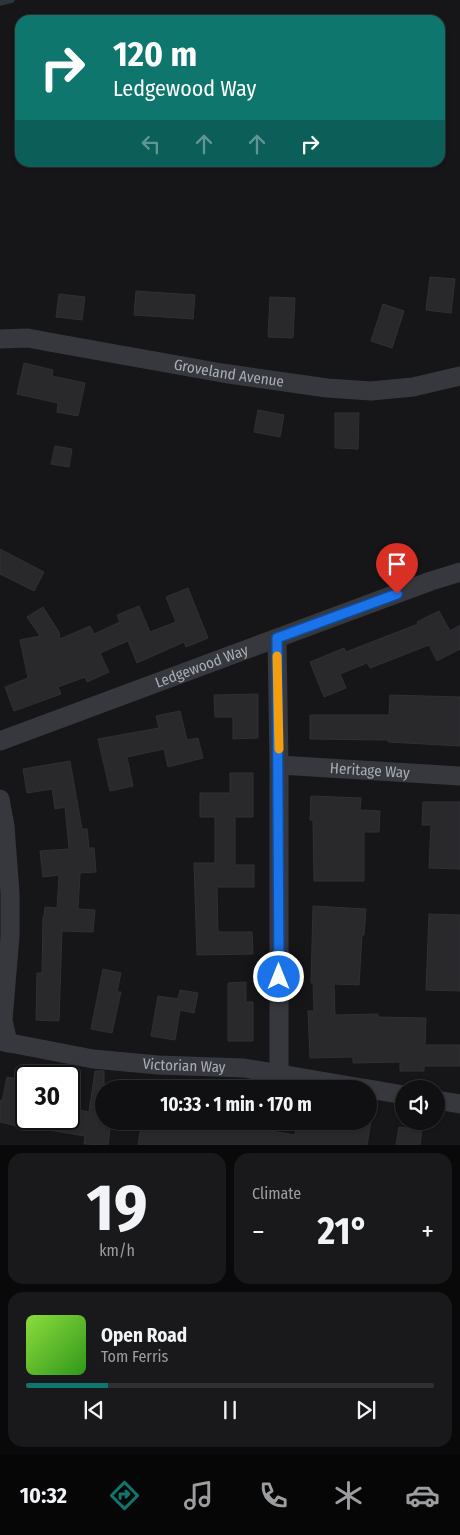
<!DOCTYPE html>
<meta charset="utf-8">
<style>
body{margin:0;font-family:"Fira Sans Condensed",sans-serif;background:#19191b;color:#f1f3f6;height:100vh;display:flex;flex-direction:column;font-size:19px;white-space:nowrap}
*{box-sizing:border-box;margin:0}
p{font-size:16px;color:#9c9d9f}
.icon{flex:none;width:28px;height:28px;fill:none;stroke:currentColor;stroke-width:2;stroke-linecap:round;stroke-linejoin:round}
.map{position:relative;height:1145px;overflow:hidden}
.details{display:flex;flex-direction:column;gap:8px;padding:8px;background:#09090a;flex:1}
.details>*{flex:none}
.guide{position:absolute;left:15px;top:15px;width:430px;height:152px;border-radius:15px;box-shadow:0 1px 4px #0004,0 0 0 1px #303032;background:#0f766e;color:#fff;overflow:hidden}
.tools{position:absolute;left:395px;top:1080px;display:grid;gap:10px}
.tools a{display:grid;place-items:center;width:50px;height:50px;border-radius:50%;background:#101012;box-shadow:0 1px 4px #0004,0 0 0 1px #303032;font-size:25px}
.speed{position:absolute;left:15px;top:1065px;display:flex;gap:10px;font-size:25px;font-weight:700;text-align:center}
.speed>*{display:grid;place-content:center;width:65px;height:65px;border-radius:50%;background:#101012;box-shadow:0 1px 4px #0004,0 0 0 1px #303032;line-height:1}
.speed .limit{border:2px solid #111;border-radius:8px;background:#fff;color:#111}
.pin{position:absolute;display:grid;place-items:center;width:42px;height:42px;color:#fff;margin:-51px -21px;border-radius:50% 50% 50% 0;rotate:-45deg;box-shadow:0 0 5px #0007}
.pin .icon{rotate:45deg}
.me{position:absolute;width:55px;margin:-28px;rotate:0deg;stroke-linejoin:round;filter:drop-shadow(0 0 4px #0008)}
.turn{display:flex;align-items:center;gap:18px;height:105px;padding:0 15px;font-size:22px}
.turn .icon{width:65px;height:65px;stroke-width:2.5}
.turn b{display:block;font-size:35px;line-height:42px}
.lanes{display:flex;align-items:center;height:48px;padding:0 15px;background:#0003;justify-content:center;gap:25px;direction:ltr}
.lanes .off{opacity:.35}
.big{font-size:38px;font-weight:700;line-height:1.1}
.details .widget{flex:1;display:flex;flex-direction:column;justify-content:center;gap:8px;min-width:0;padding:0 18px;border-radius:15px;background:#19191b}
.details .dial{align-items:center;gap:0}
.dial b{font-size:65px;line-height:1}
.song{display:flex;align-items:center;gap:15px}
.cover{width:60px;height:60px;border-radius:8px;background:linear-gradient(135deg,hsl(90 70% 55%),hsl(110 70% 35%))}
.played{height:5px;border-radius:2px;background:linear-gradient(90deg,#0f766e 20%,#303032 20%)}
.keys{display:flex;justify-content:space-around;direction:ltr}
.heat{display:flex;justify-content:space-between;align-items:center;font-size:28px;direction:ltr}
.details .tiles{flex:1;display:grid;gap:8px;grid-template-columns:1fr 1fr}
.widget:last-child{grid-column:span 2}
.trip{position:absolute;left:95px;top:1080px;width:282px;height:50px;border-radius:25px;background:#101012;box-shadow:0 1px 4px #0004,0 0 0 1px #303032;font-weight:700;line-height:50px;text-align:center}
.tabs{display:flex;height:80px;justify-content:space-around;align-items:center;background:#060607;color:#9c9d9f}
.tabs .icon{width:35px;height:35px}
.tabs .active{color:#0f766e}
.tabs b{font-size:22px;color:#f1f3f6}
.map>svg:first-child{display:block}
</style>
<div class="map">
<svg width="460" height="1145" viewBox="0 0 460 1145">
<rect width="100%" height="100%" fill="#161618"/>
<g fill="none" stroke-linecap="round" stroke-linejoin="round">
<path stroke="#2c353c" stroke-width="5.5" d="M 0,3 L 12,0"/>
</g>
<path fill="#29292c" stroke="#303034" d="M 430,277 L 455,279 L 451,313 L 426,310 Z
M 136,291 L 195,295 L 193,319 L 134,315 Z
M 59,294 L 85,297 L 82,320 L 56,317 Z
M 270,297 L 295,298 L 293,338 L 268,337 Z
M 383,304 L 404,311 L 392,348 L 371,341 Z
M 24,363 L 53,370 L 52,376 L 85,383 L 78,416 L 57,412 L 58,403 L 17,394 Z
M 258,410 L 284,415 L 280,437 L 254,432 Z
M 335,413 L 359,413 L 358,449 L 335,448 Z
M 55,446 L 72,449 L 69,467 L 51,464 Z
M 0,549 L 44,572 L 34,591 L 0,574 Z
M 188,588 L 208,638 L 186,647 L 184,642 L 137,663 L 128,641 L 100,653 L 109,672 L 87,682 L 85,677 L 58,687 L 61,694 L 14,711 L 5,687 L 28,678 L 20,640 L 40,636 L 27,617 L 43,607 L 59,632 L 60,639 L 90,626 L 94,634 L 120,622 L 117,615 L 139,606 L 150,632 L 176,622 L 166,597 Z
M 439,611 L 450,631 L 460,625 L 460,649 L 437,661 L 429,645 L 370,668 L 367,663 L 340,674 L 346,688 L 324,697 L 310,662 L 344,648 L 346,652 L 418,624 L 417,622 Z
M 258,694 L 258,738 L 233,739 L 233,717 L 215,717 L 214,695 Z
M 390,695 L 460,697 L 460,746 L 388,742 L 388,740 L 310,739 L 310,715 L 389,715 Z
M 180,711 L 187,740 L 198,738 L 203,758 L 168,767 L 164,749 L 127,757 L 133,786 L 110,791 L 98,739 L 159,728 L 156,716 Z
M 70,761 L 82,829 L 87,829 L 89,848 L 94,848 L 96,872 L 80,873 L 78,909 L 95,910 L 93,932 L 62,931 L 59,1021 L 36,1020 L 37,973 L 42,973 L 43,917 L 44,917 L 45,907 L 57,908 L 59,875 L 43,877 L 40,851 L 69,849 L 65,807 L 55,809 L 52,789 L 27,793 L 23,769 Z
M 230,773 L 253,773 L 253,817 L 235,817 L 235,865 L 254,865 L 254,887 L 217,887 L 218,932 L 252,932 L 253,954 L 197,955 L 194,863 L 215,863 L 215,817 L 200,817 L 200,793 L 230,793 Z
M 311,796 L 361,798 L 360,810 L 380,811 L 379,832 L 364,832 L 364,881 L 314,881 L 313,820 L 310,820 Z
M 423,802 L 460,802 L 460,869 L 429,868 L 431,825 L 422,825 Z
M 313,906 L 366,909 L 364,935 L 362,935 L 359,985 L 334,984 L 335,1015 L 378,1014 L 378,1017 L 426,1018 L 425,1045 L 460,1045 L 460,1066 L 424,1066 L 424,1071 L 400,1071 L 400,1062 L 353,1063 L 353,1057 L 310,1058 L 308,1011 L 314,1011 L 313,983 L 311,983 Z
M 429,914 L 460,915 L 460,991 L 426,990 Z
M 103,969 L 121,973 L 117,992 L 121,992 L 112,1033 L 91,1029 Z
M 246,982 L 246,1002 L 253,1002 L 253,1041 L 228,1041 L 228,983 Z
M 180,990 L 198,993 L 194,1013 L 180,1010 L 175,1040 L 151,1036 L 158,996 L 178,999 Z
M 95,1071 L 104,1071 L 104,1121 L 111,1121 L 108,1145 L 84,1144 L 85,1136 L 30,1127 L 31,1119 L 69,1119 L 69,1108 L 89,1112 Z
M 7,1077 L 26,1081 L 26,1101 L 21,1127 L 0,1122 L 0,1100 L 2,1101 Z
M 142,1121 L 169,1121 L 191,1125 L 192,1121 L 266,1121 L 265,1130 L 295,1135 L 297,1121 L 371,1121 L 367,1145 L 138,1145 Z
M 399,1127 L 422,1130 L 420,1145 L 396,1145 Z"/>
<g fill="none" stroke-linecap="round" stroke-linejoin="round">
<g stroke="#37383d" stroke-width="19">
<path id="s1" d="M 0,339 L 28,338 L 49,342 L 222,373 L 327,388 L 371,391 L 413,387 L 460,376"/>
<path d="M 277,638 L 279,765 L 279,1073"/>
<path id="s2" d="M 0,741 L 431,581 L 460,572"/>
<path id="s3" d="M 279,765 L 460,776"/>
<path d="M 0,799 L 5,826 L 10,893 L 10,936 L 3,1020 L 8,1043"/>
<path id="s4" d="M 0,1041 L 93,1059 L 158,1065 L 244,1068 L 368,1089"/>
<path d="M 369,1089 L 404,1095"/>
<path d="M 436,1100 L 460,1104"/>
</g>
</g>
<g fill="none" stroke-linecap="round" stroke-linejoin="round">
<g stroke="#114b97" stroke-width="12">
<path id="route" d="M 279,977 L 277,638 L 397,594"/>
</g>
<use href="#route" stroke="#1a73e8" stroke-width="9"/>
<path stroke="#f59e0b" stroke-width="9" d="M 277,656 L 279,749"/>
</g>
<g text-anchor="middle" stroke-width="5" stroke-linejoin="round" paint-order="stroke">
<g font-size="15" fill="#a8adb8" stroke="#111113">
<text dy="5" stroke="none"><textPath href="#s1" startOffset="232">Groveland Avenue</textPath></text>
<text dy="5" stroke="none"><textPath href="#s2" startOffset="215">Ledgewood Way</textPath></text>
<text dy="5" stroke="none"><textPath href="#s3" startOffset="91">Heritage Way</textPath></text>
<text dy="5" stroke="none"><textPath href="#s4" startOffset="186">Victorian Way</textPath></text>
</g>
</g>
</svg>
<div class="tools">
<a><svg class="icon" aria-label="sound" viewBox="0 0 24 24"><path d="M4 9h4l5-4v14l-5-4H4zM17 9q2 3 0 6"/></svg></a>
</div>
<div class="speed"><div class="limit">30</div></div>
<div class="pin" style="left:397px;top:594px;background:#d93025"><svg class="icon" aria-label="arrive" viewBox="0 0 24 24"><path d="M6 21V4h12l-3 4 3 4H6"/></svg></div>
<svg class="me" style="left:279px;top:977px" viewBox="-20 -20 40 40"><circle r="17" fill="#1a73e8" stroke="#fff" stroke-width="3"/><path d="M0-11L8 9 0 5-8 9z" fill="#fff"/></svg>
<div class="trip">10:33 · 1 min · 170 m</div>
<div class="guide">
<div class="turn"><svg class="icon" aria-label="right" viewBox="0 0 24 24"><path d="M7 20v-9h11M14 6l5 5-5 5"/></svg><div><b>120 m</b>Ledgewood Way</div></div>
<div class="lanes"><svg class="icon off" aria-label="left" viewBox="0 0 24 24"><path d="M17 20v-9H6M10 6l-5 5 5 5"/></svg><svg class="icon off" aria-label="ahead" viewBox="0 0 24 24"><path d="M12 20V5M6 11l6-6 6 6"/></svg><svg class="icon off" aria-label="ahead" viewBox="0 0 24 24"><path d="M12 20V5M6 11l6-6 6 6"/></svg><svg class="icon" aria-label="right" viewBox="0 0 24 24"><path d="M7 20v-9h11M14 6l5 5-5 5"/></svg></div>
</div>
</div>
<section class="details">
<div class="tiles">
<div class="widget dial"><b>19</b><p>km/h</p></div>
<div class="widget"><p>Climate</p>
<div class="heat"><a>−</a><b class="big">21°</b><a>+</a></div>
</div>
<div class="widget">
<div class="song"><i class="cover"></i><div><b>Open Road</b><p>Tom Ferris</p></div></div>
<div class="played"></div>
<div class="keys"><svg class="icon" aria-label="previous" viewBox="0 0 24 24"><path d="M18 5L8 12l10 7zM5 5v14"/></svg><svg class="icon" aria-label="pause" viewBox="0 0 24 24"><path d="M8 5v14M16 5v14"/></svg><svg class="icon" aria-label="next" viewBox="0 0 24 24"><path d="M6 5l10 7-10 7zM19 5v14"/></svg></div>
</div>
</div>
</section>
<nav class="tabs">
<b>10:32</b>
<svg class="icon active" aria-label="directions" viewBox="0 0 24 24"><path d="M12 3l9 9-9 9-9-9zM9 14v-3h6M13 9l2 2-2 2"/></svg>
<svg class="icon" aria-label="music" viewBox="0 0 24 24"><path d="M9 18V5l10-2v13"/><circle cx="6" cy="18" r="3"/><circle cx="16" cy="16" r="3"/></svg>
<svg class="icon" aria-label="phone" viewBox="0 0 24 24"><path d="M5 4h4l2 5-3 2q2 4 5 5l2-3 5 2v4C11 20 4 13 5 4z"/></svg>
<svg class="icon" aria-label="climate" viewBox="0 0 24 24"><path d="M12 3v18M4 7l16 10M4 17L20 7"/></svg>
<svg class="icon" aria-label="car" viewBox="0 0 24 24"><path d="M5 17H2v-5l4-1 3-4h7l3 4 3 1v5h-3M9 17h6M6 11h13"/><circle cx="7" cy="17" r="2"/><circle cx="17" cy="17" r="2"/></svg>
</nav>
